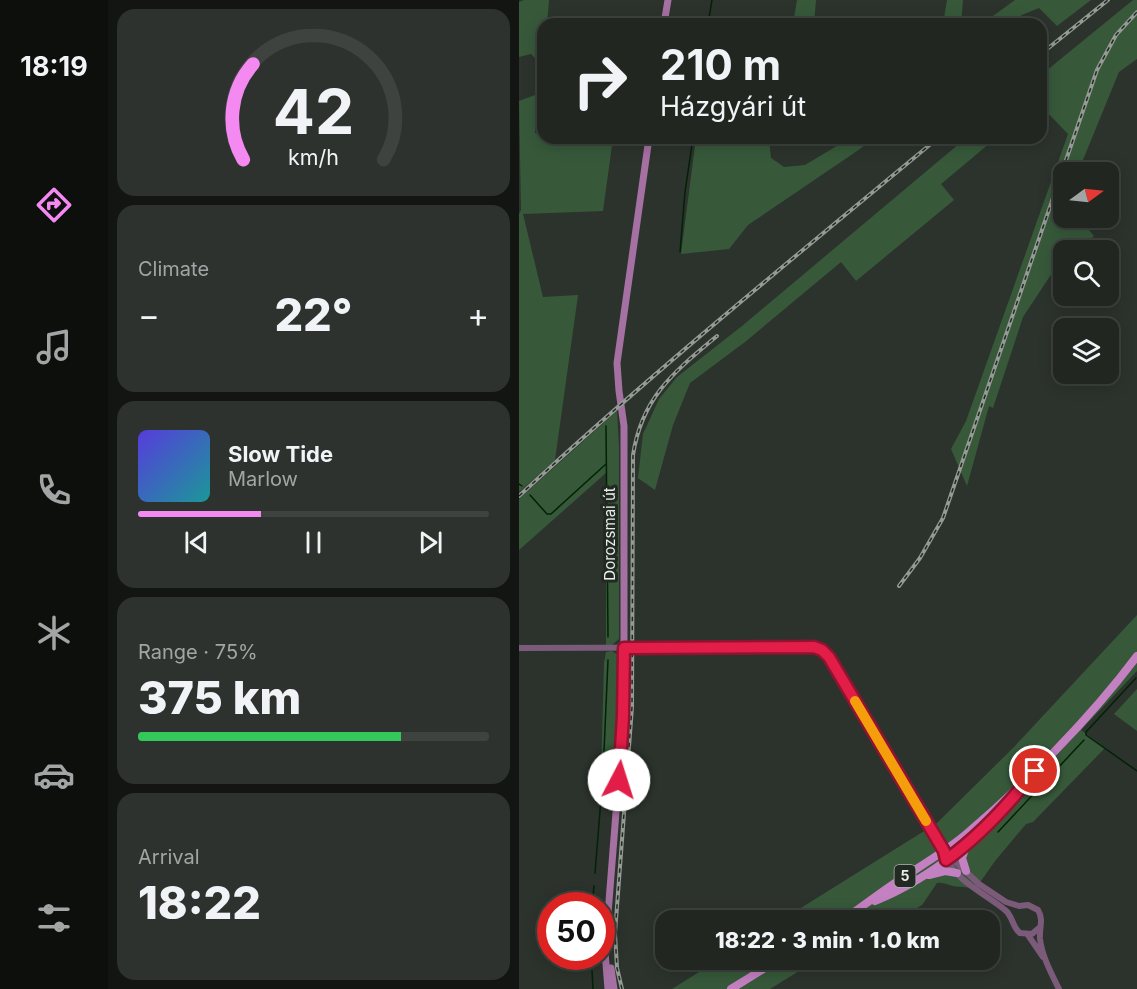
<!DOCTYPE html>
<meta charset="utf-8">
<style>
body{margin:0;font-family:Inter,sans-serif;background:#2d322e;color:#f1f3f6;height:100vh;display:flex;flex-direction:column;font-size:22px;white-space:nowrap}
*{box-sizing:border-box;margin:0}
p{font-size:20px;color:#a2a5a5}
.icon{flex:none;width:33px;height:33px;fill:none;stroke:currentColor;stroke-width:2;stroke-linecap:round;stroke-linejoin:round}
.map{position:relative;flex:1;overflow:hidden}
.side{display:flex;flex-direction:column;gap:9px;padding:9px;background:#121512;width:411px}
.side>*{flex:none}
.banner{position:absolute;left:18px;top:18px;width:510px;height:126px;border-radius:18px;box-shadow:0 3px 15px #0003,0 0 0 2px #3e433f;background:#212621;color:#f1f3f6;overflow:hidden}
.needle{width:39px;rotate:75deg}
.fabs{position:absolute;left:534px;top:162px;display:grid;gap:12px}
.fabs a{display:grid;place-items:center;width:66px;height:66px;border-radius:12px;background:#212621;box-shadow:0 3px 15px #0003,0 0 0 2px #3e433f;font-size:30px}
.speed{position:absolute;left:18px;top:892px;display:flex;gap:12px;font-size:30px;font-weight:700;text-align:center}
.speed>*{display:grid;place-content:center;width:78px;height:78px;border-radius:50%;background:#212621;box-shadow:0 3px 15px #0003,0 0 0 2px #3e433f;line-height:1}
.speed .limit{border:9px solid #d22;background:#fff;color:#111}
.pin{position:absolute;display:grid;place-items:center;width:51px;height:51px;color:#fff;margin:-26px;border:3px solid #fff;border-radius:50%;box-shadow:0 2px 6px #0007}
.me{position:absolute;width:66px;margin:-33px;rotate:5deg;stroke-linejoin:round;filter:drop-shadow(0 0 4px #0008)}
.turn{display:flex;align-items:center;gap:21px;height:126px;padding:0 24px;font-size:27px}
.turn .icon{width:78px;height:78px;stroke-width:2.5}
.turn b{display:block;font-size:42px;line-height:51px}
.big{font-size:45px;font-weight:800;line-height:1.1}
.side .card{flex:1;display:flex;flex-direction:column;justify-content:center;gap:9px;min-width:0;padding:0 21px;border-radius:18px;background:#2d322e}
.side .dial{align-items:center;gap:0}
.dial svg{height:156px;overflow:visible;fill:none;stroke:#3e433f;stroke-width:7;stroke-linecap:round;text-anchor:middle}
.dial text{fill:#f1f3f6;stroke:none}
.song{display:flex;align-items:center;gap:18px}
.cover{width:72px;height:72px;border-radius:9px;background:linear-gradient(135deg,hsl(250 70% 55%),hsl(180 70% 35%))}
.played{height:6px;border-radius:3px;background:linear-gradient(90deg,#f489f1 35%,#3e433f 35%)}
.keys{display:flex;justify-content:space-around;direction:ltr}
.heat{display:flex;justify-content:space-between;align-items:center;font-size:33px;direction:ltr}
.charge{height:9px;border-radius:4px;background:linear-gradient(90deg,#34c759 75%,#3e433f 0)}
.trip{position:absolute;left:136px;top:910px;width:345px;height:60px;border-radius:18px;background:#212621;box-shadow:0 3px 15px #0003,0 0 0 2px #3e433f;font-weight:800;line-height:60px;text-align:center}
main{display:flex;flex:1;min-height:0}
.menu{display:flex;flex-direction:column;width:108px;justify-content:space-around;align-items:center;background:#0d0f0d;color:#a2a5a5}
.menu .icon{width:42px;height:42px}
.menu .on{color:#f489f1}
.menu b{font-size:27px;color:#f1f3f6}
.map>svg:first-child{display:block}
</style>
<main>
<nav class="menu">
<b>18:19</b>
<svg class="icon on" aria-label="directions" viewBox="0 0 24 24"><path d="M12 3l9 9-9 9-9-9zM9 14v-3h6M13 9l2 2-2 2"/></svg>
<svg class="icon" aria-label="music" viewBox="0 0 24 24"><path d="M9 18V5l10-2v13"/><circle cx="6" cy="18" r="3"/><circle cx="16" cy="16" r="3"/></svg>
<svg class="icon" aria-label="phone" viewBox="0 0 24 24"><path d="M5 4h4l2 5-3 2q2 4 5 5l2-3 5 2v4C11 20 4 13 5 4z"/></svg>
<svg class="icon" aria-label="climate" viewBox="0 0 24 24"><path d="M12 3v18M4 7l16 10M4 17L20 7"/></svg>
<svg class="icon" aria-label="car" viewBox="0 0 24 24"><path d="M5 17H2v-5l4-1 3-4h7l3 4 3 1v5h-3M9 17h6M6 11h13"/><circle cx="7" cy="17" r="2"/><circle cx="17" cy="17" r="2"/></svg>
<svg class="icon" aria-label="filters" viewBox="0 0 24 24"><path d="M4 7h16M4 17h16"/><circle cx="9" cy="7" r="2"/><circle cx="15" cy="17" r="2"/></svg>
</nav>
<section class="side">
<div class="card dial"><svg viewBox="0 0 100 80">
<path d="M14 69A42 42 0 1 1 86 69"/>
<path d="M14 69A42 42 0 0 1 19 20" stroke="#f489f1"/>
<text x="50" y="56" font-size="32" font-weight="700">42</text>
<text x="50" y="72" font-size="11">km/h</text>
</svg></div>
<div class="card"><p>Climate</p>
<div class="heat"><a>−</a><b class="big">22°</b><a>+</a></div>
</div>
<div class="card">
<div class="song"><i class="cover"></i><div><b>Slow Tide</b><p>Marlow</p></div></div>
<div class="played"></div>
<div class="keys"><svg class="icon" aria-label="previous" viewBox="0 0 24 24"><path d="M18 5L8 12l10 7zM5 5v14"/></svg><svg class="icon" aria-label="pause" viewBox="0 0 24 24"><path d="M8 5v14M16 5v14"/></svg><svg class="icon" aria-label="next" viewBox="0 0 24 24"><path d="M6 5l10 7-10 7zM19 5v14"/></svg></div>
</div>
<div class="card"><p>Range · 75%</p><b class="big">375 km</b><div class="charge"></div></div>
<div class="card"><p>Arrival</p><b class="big">18:22</b></div>
</section>
<div class="map">
<svg width="618" height="989" viewBox="0 0 618 989">
<rect width="100%" height="100%" fill="#2c332c"/>
<path fill="#37593a" d="M 5,0 L 30,0 L 28,24 L 24,24 L 24,59 L 17,59 L 12,54 L 0,57 L 0,2 Z
M 278,0 L 297,0 L 295,24 L 274,24 Z
M 428,0 L 444,0 L 442,24 L 424,24 Z
M 496,0 L 572,0 L 538,26 L 520,8 L 503,15 L 492,24 L 463,24 Z
M 614,0 L 618,0 L 618,59 L 600,72 L 559,172 L 544,172 L 544,218 L 560,218 L 575,236 L 557,250 L 544,250 L 544,261 L 537,267 L 504,317 L 474,408 L 470,406 L 448,486 L 432,449 L 447,421 L 549,134 L 522,106 L 522,75 Z
M 16,95 L 16,133 L 24,134 L 24,138 L 94,138 L 84,211 L 4,214 L 24,297 L 59,295 L 36,460 L 0,492 L 0,214 L 2,210 L 0,101 Z
M 177,138 L 250,138 L 252,158 L 265,167 L 286,165 L 331,138 L 355,138 L 341,149 L 229,225 L 210,249 L 162,254 Z
M 447,138 L 477,138 L 422,184 L 435,200 L 337,281 L 322,262 L 226,342 L 171,383 L 154,425 L 136,490 L 119,478 L 124,434 L 140,399 L 158,377 L 223,326 Z
M 98,411 L 100,447 L 100,639 L 93,645 L 87,646 L 87,473 L 0,550 L 0,499 Z
M 618,615 L 618,671 L 562,730 L 586,748 L 514,822 L 507,824 L 476,861 L 455,891 C 447,885 443,888 434,886 C 428,885 425,882 418,883 L 403,905 L 377,921 L 261,921 L 418,823 L 495,747 Z
M 93,651 L 99,655 L 100,659 L 97,761 L 95,771 L 92,775 L 82,777 L 85,663 L 87,652 Z
M 618,689 L 618,731 L 595,714 Z
M 199,960 L 298,960 L 251,989 L 153,989 Z"/>
<g fill="none" stroke-linecap="round" stroke-linejoin="round">
<path stroke="#012206" stroke-width="1.5" d="M 189,24 L 193,0
M 161,252 L 166,192 L 174,138
M 87,426 L 89,637
M 0,484 L 3,486
M 11,495 L 28,514 L 32,514 L 87,464
M 617,678 L 567,732 L 567,735 L 618,771
M 84,774 L 89,660
M 479,832 L 565,740
M 76,873 L 83,786
M 73,906 L 75,886
M 73,971 L 74,989"/>
<path stroke="#7b5a7a" stroke-width="6" d="M 0,648 L 295,647 L 303,650 L 310,657 L 425,851 L 460,884 L 487,902 L 500,906 L 509,905 L 519,910 C 525,920 520,928 521,939 C 523,956 532,973 540,989
M 427,857 C 435,880 468,895 486,910 C 494,916 493,927 501,933 L 513,934 L 521,927
M 509,935 L 524,957"/>
<path stroke="#a570a2" stroke-width="7" d="M 145,24 L 149,0
M 92,968 L 95,989
M 89,989 L 86,952 L 102,749 L 105,688 L 105,426 L 100,391 L 98,363 L 130,138"/>
<path stroke="#c481c2" stroke-width="8" d="M 447,871 L 443,858 L 448,844
M 410,875 L 426,871 L 438,873
M 356,901 C 411,879 468,833 504,786
M 322,921 C 339,910 354,898 370,887 C 396,869 423,854 446,835 C 506,784 571,719 618,656
M 212,989 L 259,960"/>
<g stroke="#949a94" stroke-width="4">
<path id="rail" d="M 522,54 L 589,0
M 0,496 C 135,371 278,255 419,138
M 380,586 L 401,558 L 424,518 L 578,70 L 597,35 L 618,12
M 103,989 L 98,968 L 96,933 L 113,707 L 114,455 C 123,397 155,372 198,336"/>
</g>
<use href="#rail" stroke="#222922" stroke-width="1.5" stroke-dasharray="4.5" stroke-linecap="butt"/>
</g>
<g fill="none" stroke-linecap="round" stroke-linejoin="round">
<g stroke="#92132f" stroke-width="15">
<path id="route" d="M 100,780 L 104,716 L 105,648 L 114,648 L 295,647 L 303,650 L 310,657 L 425,851 L 427,860 C 462,835 490,804 516,771"/>
</g>
<use href="#route" stroke="#e11d48" stroke-width="10"/>
<path stroke="#f59e0b" stroke-width="10" d="M 336,701 L 407,821"/>
</g>
<g text-anchor="middle" stroke-width="6" stroke-linejoin="round" paint-order="stroke">
<rect fill="#222922" stroke="#adb2ad" stroke-width="1.5" x="375.5" y="865" width="21" height="22" rx="4.5"/>
<g font-size="14" font-weight="bold" fill="#e8ede8">
<text x="386" y="881">5</text>
</g>
<g font-size="15" fill="#e8ede8" stroke="#222922">
<text transform="translate(91 534) rotate(-90)" y="5">Dorozsmai út</text>
</g>
</g>
</svg>
<div class="fabs">
<a><svg class="needle" viewBox="-14 -14 28 28"><path d="M0-13l5 13h-10z" fill="#e53935"/><path d="M0 13l5-13h-10z" fill="#a2a5a5"/></svg></a>
<a><svg class="icon" aria-label="search" viewBox="0 0 24 24"><circle cx="10" cy="10" r="6"/><path d="M15 15l6 6"/></svg></a>
<a><svg class="icon" aria-label="layers" viewBox="0 0 24 24"><path d="M12 4l9 5-9 5-9-5zM3 14l9 5 9-5"/></svg></a>
</div>
<div class="speed"><div class="limit">50</div></div>
<div class="pin" style="left:516px;top:771px;background:#d93025"><svg class="icon" aria-label="arrive" viewBox="0 0 24 24"><path d="M6 21V4h12l-3 4 3 4H6"/></svg></div>
<svg class="me" style="left:100px;top:780px" viewBox="-20 -20 40 40"><circle r="19" fill="#fff"/><path d="M0-13L10 11 0 6-10 11z" fill="#e11d48"/></svg>
<div class="trip">18:22 · 3 min · 1.0 km</div>
<div class="banner">
<div class="turn"><svg class="icon" aria-label="right" viewBox="0 0 24 24"><path d="M7 20v-9h11M14 6l5 5-5 5"/></svg><div><b>210 m</b>Házgyári út</div></div>
</div>
</div>
</main>
